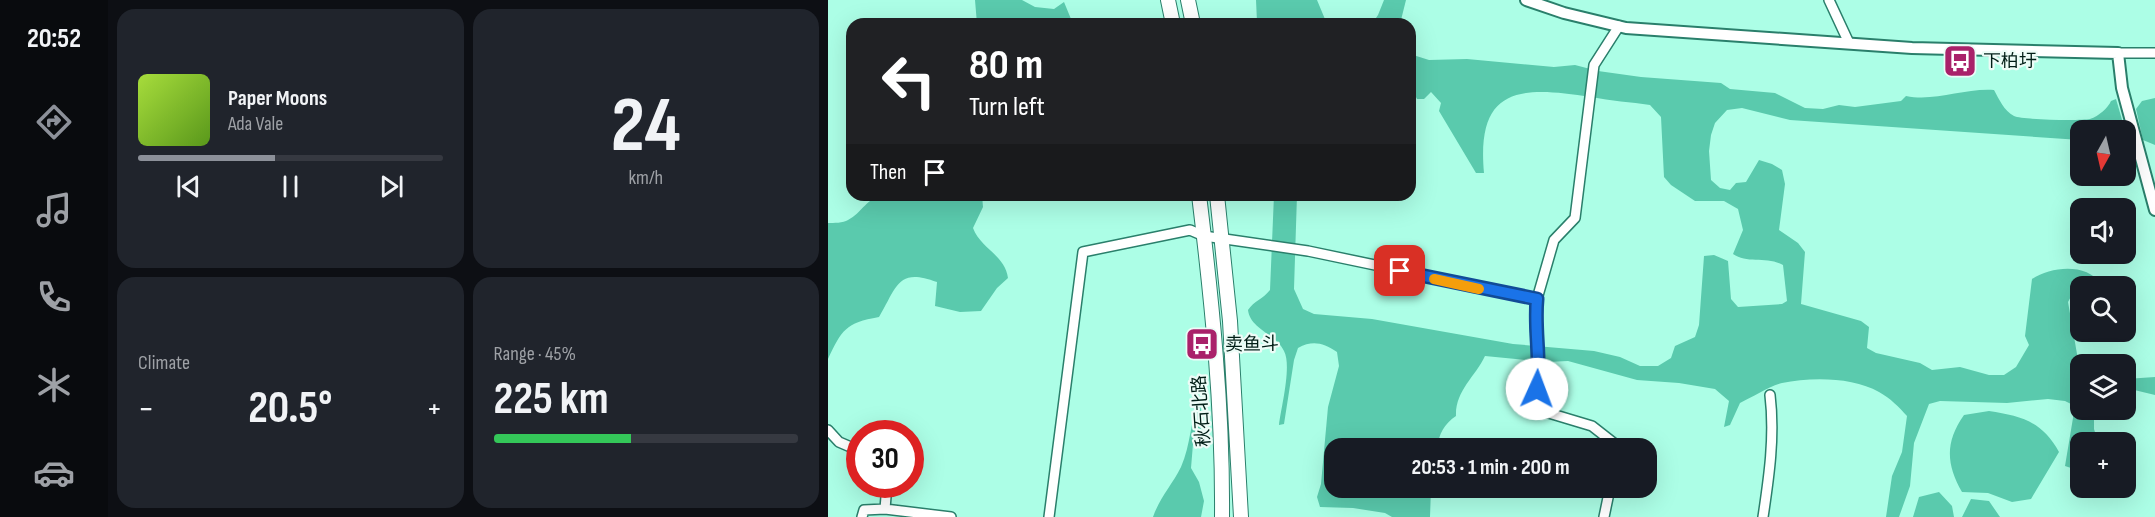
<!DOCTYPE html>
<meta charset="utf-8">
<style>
body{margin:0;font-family:"Sofia Sans Condensed","Noto Sans SC",sans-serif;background:#20242c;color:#f1f3f6;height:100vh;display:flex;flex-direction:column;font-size:22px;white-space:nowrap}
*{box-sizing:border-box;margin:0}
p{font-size:20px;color:#9ea1a6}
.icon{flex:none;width:33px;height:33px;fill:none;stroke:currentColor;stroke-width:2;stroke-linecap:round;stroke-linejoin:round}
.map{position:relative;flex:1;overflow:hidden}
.details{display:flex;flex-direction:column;gap:9px;padding:9px;background:#0d0f14;width:720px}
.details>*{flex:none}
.banner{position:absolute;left:18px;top:18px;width:570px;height:183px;border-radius:18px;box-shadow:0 6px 24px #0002;background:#202124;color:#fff;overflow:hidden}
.needle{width:39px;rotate:188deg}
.tools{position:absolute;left:1242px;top:120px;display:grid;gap:12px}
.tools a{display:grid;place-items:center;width:66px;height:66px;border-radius:12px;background:#171b24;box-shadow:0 6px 24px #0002;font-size:30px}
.speed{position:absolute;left:18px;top:420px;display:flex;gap:12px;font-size:30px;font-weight:700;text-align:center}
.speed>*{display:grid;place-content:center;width:78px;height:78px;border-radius:50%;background:#171b24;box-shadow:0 6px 24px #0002;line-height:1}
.speed .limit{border:9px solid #d22;background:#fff;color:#111}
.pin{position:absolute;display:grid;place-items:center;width:51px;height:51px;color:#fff;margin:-26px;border-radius:12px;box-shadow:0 3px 9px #0006}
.me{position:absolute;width:66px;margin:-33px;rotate:2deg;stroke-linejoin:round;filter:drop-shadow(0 0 4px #0008)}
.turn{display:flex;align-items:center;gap:21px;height:126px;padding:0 24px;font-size:27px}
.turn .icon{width:78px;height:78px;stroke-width:2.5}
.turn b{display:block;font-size:42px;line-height:51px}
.then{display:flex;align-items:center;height:57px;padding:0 24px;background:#0003;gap:12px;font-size:22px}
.big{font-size:45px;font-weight:700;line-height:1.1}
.details .tile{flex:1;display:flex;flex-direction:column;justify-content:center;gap:9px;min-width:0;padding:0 21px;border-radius:18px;background:#20242c}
.details .dial{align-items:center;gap:0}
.dial b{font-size:78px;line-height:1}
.song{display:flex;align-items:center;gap:18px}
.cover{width:72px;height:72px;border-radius:9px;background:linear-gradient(135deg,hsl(80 70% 55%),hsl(90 70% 35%))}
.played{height:6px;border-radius:3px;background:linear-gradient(90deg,#8c9099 45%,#363941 45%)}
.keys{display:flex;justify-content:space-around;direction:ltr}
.heat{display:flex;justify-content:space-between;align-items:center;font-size:33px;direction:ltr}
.charge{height:9px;border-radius:4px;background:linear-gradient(90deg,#34c759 45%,#363941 0)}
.details .tiles{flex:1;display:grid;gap:9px;grid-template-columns:repeat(2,1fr)}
.trip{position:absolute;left:496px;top:438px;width:333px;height:60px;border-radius:18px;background:#171b24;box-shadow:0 6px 24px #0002;font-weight:700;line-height:60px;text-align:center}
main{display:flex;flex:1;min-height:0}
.tab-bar{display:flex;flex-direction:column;width:108px;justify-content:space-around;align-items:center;background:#090b0e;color:#9ea1a6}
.tab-bar .icon{width:42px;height:42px}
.tab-bar .current{color:#8c9099}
.tab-bar b{font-size:27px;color:#f1f3f6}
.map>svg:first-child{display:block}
</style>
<main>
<nav class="tab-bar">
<b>20:52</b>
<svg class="icon current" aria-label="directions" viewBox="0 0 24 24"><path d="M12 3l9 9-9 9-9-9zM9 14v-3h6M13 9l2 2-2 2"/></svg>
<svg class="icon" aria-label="music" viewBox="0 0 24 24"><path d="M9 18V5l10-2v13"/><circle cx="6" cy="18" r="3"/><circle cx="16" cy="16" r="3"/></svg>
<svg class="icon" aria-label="phone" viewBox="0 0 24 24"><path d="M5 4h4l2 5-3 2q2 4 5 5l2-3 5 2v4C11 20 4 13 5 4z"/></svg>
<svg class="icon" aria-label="climate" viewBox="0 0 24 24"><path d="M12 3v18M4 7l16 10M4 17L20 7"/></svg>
<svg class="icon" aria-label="car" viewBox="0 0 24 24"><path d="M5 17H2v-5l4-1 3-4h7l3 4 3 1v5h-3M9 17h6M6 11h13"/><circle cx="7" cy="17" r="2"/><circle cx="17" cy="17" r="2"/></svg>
</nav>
<section class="details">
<div class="tiles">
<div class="tile">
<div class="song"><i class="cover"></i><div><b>Paper Moons</b><p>Ada Vale</p></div></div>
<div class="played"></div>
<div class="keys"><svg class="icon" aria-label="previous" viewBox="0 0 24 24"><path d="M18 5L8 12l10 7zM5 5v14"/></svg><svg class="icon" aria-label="pause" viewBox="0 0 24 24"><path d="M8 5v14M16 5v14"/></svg><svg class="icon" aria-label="next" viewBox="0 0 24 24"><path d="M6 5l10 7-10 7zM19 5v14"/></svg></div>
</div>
<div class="tile dial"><b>24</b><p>km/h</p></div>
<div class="tile"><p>Climate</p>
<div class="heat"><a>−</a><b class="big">20.5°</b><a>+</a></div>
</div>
<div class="tile"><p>Range · 45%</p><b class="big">225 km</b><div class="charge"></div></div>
</div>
</section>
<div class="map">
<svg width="1327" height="517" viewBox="0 0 1327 517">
<rect width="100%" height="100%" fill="#acfee6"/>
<path fill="#5acaad" d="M 147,0 L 194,0 L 207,7 L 226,9 L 236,2 L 243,19 L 287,20 L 322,24 L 149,24 Z
M 428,0 L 489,0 L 499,24 L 427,24 L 429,22 Z
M 556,0 L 578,0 L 572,24 L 544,24 L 550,15 Z
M 582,54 L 601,60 L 639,59 L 726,67 L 747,65 L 770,71 L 813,77 L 893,83 L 902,89 L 947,93 L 977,108 L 995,109 L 1011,105 L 1027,107 L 1073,101 L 1078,96 C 1107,102 1136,88 1166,90 C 1171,99 1176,111 1186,116 C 1195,120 1253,121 1262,119 C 1271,116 1280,108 1283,101 L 1288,99 L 1297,130 L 1252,130 L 1252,140 L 962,120 L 914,108 L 899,110 L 887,123 L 883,135 L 881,151 L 883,180 L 892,188 L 902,190 L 908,183 L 918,182 L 931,160 L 944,164 L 954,170 L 957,184 L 951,230 L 970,243 L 977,252 L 973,304 L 1033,321 L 1041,327 L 1039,348 L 1048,353 L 1092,363 L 1104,370 L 1132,367 L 1161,375 L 1176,375 L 1188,367 L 1201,345 L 1197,336 L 1204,279 C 1224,266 1259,263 1273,284 L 1252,286 L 1252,290 L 1246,291 L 1240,302 L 1249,354 L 1253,363 L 1257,364 L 1252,364 L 1252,410 L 1266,410 L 1266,429 L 1270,442 L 1252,442 L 1252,462 L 1246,469 L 1237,466 L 1247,406 L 1237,401 L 1220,399 L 1179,403 L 1112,401 L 1101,404 L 1086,443 L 1082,486 L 1071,517 L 1058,517 L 1064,476 L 1074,452 L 1079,416 C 1071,407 1062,398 1051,392 C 1025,377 983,377 954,383 C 940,387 925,397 912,403 L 902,425 L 896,427 L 901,401 L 887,389 L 851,383 L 809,380 L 740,361 L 719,362 L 657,356 C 647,377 627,391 628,416 C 616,424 611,434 609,448 L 507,448 L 507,488 L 603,488 L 602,517 L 564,517 L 557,513 L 525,508 L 492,507 L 489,497 L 493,484 L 500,407 L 511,366 L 509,352 C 495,343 485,340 470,348 L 466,360 L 456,424 L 451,425 C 453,408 464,366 456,351 C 448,334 422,329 420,310 C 426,301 435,299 442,290 L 446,195 L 469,195 L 466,289 L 475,309 L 486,314 L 544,319 L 685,344 L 766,351 L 792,357 L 812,366 L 830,366 L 843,358 L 847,346 L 867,337 L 871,325 L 876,256 L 886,255 L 900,261 L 903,299 L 910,307 L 954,304 L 959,301 L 955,265 C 939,256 919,264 905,254 L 915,230 L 910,209 L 896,201 L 867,201 L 843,185 L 836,177 L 833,117 L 822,105 C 803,102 783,101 763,97 C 693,86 648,86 656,173 L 648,173 L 611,111 L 613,103 L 603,92 L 596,99 L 589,99 L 582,85 Z
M 1327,98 L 1327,145 L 1315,140 L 1308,109 L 1314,101 Z
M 56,195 L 154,195 L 155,207 L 145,228 C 153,249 177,255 180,278 L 169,288 L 153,311 L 132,312 L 107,306 L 109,282 C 69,267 69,287 51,317 C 17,323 14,330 0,359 L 0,223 C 6,223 15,223 20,220 C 34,213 39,197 56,195 Z
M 1327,377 L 1327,395 L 1298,388 L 1298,379 Z
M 372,398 L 374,426 L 365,444 L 363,468 L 371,482 L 376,501 L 373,517 L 325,517 C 332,497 344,485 353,467 C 363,445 362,420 372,398 Z
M 1161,411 C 1193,416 1214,421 1231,452 L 1203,499 L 1184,502 L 1160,493 L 1134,492 C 1118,464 1117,442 1136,415 Z
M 1111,492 L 1124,506 L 1126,517 L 1085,517 L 1091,497 Z
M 1143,499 L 1161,501 L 1172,517 L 1134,517 Z"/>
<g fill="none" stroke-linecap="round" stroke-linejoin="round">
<g stroke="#2a7f6b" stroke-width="12">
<path id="minor" d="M 1001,0 L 1021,43
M 1290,53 L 1327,53
M 0,430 L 11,442 L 32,451
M 787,448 L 787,444 L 764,426 L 714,411 L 707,403 L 711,374 L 707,320 L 709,299 L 726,240 L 747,218 L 766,65 L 791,26
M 59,484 L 57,509 L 123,517
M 34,517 L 36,510 L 57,509
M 221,517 L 255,252 L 362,230 L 376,236 L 480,251 L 709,299
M 776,517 L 782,488
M 935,517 C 941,477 947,436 942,395"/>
</g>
<g stroke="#2a7f6b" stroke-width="14">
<path id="tertiary" d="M 698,0 L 736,13 L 798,28 L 1084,48 L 1290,53 L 1294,88 L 1327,210"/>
</g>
<g stroke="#2a7f6b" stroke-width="16">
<path id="primary" d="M 340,0 L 345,24
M 360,0 L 365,24
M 371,195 C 384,302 395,409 394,517
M 389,195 L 402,321 L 413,517"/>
</g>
<use href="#minor" stroke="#fff" stroke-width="9"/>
<use href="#tertiary" stroke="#fff" stroke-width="10"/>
<use href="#primary" stroke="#fff" stroke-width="14"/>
</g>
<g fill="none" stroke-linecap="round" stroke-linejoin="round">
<g stroke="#114b97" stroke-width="15">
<path id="route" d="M 572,271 L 709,299 C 706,329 713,359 709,389"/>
</g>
<use href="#route" stroke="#1a73e8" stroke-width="10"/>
<path stroke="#f59e0b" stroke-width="10" d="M 606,279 L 651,289"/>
</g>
<defs>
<g id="bus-square" transform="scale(1.725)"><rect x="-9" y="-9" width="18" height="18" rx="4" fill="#a9226a" stroke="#edfcf7"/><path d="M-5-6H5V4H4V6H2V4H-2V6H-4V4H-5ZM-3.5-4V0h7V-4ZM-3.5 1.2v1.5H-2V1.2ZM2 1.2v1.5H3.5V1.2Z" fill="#fff"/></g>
</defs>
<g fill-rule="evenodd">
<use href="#bus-square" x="1132" y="61"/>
<use href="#bus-square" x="374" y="344"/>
</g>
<g text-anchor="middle" stroke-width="4.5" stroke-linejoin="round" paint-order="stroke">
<g font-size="18" fill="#001e16" stroke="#edfcf7" text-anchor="start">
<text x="1155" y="67">下柏圩</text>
<text x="397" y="350">卖鱼斗</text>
</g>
<g font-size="18" fill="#001e16" stroke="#edfcf7">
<text transform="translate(373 411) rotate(-94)" y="6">秋石北路</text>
</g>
</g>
</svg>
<div class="tools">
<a><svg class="needle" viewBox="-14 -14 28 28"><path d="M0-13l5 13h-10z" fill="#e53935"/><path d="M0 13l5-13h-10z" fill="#9ea1a6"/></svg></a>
<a><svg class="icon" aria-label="sound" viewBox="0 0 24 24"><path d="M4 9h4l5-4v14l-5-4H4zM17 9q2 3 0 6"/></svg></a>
<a><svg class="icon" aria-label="search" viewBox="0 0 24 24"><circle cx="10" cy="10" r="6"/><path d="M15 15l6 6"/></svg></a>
<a><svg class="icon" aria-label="layers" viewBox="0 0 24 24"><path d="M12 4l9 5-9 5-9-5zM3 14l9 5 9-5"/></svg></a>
<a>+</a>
</div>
<div class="speed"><div class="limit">30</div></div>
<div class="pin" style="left:572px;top:271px;background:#d93025"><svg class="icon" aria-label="arrive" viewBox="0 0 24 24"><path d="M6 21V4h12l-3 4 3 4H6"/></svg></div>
<svg class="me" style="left:709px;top:389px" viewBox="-20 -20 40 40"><circle r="19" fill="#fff"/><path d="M0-13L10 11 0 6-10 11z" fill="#1a73e8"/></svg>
<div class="trip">20:53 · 1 min · 200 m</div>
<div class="banner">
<div class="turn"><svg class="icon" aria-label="left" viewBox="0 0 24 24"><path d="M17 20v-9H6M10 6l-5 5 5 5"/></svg><div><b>80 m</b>Turn left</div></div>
<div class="then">Then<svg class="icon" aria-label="arrive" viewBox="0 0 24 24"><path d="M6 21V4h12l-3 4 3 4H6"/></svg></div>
</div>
</div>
</main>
